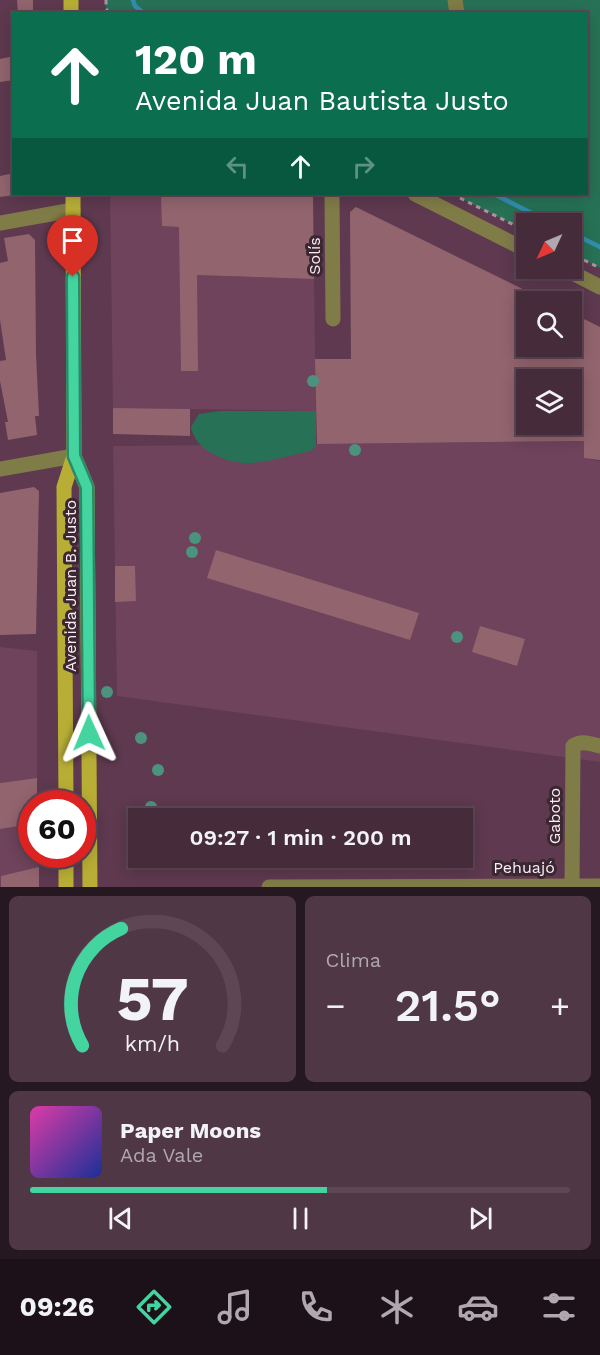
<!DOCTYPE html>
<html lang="es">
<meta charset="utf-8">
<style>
body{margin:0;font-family:"Work Sans",sans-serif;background:#503746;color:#f1f3f6;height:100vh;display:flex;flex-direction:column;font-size:22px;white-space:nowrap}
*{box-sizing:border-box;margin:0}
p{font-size:20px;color:#b0a7af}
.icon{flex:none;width:33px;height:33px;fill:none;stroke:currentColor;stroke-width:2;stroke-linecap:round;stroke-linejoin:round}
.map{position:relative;height:887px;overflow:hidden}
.details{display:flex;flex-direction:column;gap:9px;padding:9px;background:#261820;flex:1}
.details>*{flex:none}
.top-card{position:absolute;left:12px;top:12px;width:576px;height:183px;border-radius:0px;box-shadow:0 3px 15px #0003,0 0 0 2px #5e4755;background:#0b6e4f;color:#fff;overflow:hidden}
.needle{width:39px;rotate:226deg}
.tools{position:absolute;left:516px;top:213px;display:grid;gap:12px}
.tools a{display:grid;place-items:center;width:66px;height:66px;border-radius:0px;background:#462b3b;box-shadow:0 3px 15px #0003,0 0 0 2px #5e4755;font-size:30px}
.speed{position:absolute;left:18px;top:790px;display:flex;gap:12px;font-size:30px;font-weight:700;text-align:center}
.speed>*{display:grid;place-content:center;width:78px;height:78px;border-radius:50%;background:#462b3b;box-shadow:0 3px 15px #0003,0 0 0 2px #5e4755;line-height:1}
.speed .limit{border:9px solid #d22;background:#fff;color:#111}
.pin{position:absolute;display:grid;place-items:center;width:51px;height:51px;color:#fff;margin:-62px -26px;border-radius:50% 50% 50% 0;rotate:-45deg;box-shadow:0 0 6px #0007}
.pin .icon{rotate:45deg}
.me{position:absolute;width:66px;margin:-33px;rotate:359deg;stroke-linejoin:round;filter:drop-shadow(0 0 4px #0008)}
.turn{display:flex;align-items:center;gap:21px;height:126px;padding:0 24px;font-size:27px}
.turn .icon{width:78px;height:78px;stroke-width:2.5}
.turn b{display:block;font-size:42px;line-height:51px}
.lanes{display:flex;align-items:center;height:57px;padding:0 24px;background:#0003;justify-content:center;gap:30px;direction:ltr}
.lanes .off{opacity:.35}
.big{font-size:45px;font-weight:600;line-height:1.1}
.details .card{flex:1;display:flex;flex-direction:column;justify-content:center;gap:9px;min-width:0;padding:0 21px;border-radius:9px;background:#503746}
.details .dial{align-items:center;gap:0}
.dial svg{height:156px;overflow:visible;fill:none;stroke:#5e4755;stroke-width:7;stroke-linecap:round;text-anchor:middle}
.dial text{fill:#f1f3f6;stroke:none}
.song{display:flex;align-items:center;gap:18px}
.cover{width:72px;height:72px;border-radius:9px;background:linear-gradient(135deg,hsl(320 70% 55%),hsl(230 70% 35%))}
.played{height:6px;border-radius:3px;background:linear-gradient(90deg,#43d4a0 55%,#5e4755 55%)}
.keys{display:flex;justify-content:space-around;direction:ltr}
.heat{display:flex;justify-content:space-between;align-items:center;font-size:33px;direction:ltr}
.details .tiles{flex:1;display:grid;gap:9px;grid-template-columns:1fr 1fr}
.card:last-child{grid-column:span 2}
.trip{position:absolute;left:128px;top:808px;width:345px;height:60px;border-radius:0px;background:#462b3b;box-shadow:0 3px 15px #0003,0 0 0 2px #5e4755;font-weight:600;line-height:60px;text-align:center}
.menu{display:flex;height:96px;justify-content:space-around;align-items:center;background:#1c1118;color:#b0a7af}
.menu .icon{width:42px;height:42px}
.menu .current{color:#43d4a0}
.menu b{font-size:27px;color:#f1f3f6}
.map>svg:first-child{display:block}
</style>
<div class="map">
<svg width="600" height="887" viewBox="0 0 600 887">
<rect width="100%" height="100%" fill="#5e394f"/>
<path fill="#6e435b" d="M 110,194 L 228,194 L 227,276 L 314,279 L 316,411 L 113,408 Z
M 584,441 L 584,458 L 600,461 L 600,762 L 117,696 L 113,446 Z
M 0,647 L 37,651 L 37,778 L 0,783 Z
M 31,824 L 32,855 L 38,855 L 39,887 L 0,887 L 0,829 Z"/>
<path fill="#277256" d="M 106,0 L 600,0 L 600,268 L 572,254 L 572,224 L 526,224 L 526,231 L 452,194 L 586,194 L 586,14 L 110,14 L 106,9 Z
M 220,411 L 316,411 L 316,446 L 311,451 C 290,455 267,463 246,463 C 224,462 195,450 191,427 L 199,414 Z"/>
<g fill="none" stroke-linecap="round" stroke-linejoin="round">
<path stroke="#328eae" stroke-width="4.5" d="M 133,0 L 135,6 L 145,14
M 494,194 L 553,224
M 572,233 L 600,247"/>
</g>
<path fill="#92646e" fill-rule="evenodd" d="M 17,0 L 33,0 L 33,14 L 18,14 Z
M 14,56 L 14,80 L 0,82 L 0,59 Z
M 14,173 L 14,195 L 0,197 L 0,176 Z
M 161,194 L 313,194 L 314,279 L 197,275 L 198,371 L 181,371 L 179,227 L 162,226 Z
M 356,207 L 549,302 L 526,302 L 526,346 L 572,346 L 572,313 L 600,327 L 600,460 L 584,458 L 584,441 L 317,444 L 315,359 L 351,359 L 350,212 ZM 526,380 L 572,380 L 572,424 L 526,424 Z
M 29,234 L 35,240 L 36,354 L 39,416 L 35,416 L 37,435 L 8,440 L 5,422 L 8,422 L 0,381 L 0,361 L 6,360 L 0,320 L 0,263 L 8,261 L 4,238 Z
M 113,408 L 190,409 L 190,436 L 113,434 Z
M 34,487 L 39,491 L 36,634 L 0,635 L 0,493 Z
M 216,550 L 419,613 L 410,640 L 207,578 Z
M 115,566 L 135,566 L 136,601 L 115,602 Z
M 480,626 L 525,639 L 517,666 L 472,652 Z
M 37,778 L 37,804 L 32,804 L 32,824 L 0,829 L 0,783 Z
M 39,867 L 39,887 L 1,887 L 1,876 Z"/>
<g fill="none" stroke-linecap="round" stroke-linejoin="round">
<path stroke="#af93a3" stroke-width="3" stroke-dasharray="4.5 4.5" stroke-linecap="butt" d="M 106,0 L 106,9 L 110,14
M 452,194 L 526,231
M 576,256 L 600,268"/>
<path stroke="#807c48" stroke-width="15" d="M 455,0 L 457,14
M 332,194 L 333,319
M 415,194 L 526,250
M 0,223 L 73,210
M 563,268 L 600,287
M 0,469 L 74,456
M 269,887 L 600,886
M 572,887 L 573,746 C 581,740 591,744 600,746"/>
<path stroke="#b8ae36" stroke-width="15" d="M 71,0 L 71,14
M 74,456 L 87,487 L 90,887
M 66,804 L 64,487 L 74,456 L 73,194
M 66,855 L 66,887"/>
</g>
<g fill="#4c937f">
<circle cx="313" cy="381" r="6"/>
<circle cx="355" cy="450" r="6"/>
<circle cx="195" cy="538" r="6"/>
<circle cx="192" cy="552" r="6"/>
<circle cx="457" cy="637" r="6"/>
<circle cx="107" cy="692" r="6"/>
<circle cx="141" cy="738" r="6"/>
<circle cx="158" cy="770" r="6"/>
<circle cx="151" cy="807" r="6"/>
</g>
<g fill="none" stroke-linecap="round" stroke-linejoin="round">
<g stroke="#2c8a68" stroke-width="15">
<path id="route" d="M 73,277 L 74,456 L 87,487 L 89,733"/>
</g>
<use href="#route" stroke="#43d4a0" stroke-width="10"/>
</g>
<g text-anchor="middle" stroke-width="6" stroke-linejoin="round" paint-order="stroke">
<g font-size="16" fill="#feebf5" stroke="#392731">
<text transform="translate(314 256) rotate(-90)" y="6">Solís</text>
<text transform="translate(70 586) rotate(-90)" y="6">Avenida Juan B. Justo</text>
<text transform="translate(554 816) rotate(-90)" y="6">Gaboto</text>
<text x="524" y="873">Pehuajó</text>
</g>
</g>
</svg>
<div class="tools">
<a><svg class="needle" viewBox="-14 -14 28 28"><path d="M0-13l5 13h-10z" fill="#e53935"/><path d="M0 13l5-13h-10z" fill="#b0a7af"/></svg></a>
<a><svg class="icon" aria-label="search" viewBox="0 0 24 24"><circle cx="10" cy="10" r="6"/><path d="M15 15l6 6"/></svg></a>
<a><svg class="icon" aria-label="layers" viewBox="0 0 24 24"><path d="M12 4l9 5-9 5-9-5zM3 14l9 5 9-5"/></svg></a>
</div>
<div class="speed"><div class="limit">60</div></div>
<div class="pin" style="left:73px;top:277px;background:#d93025"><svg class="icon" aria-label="arrive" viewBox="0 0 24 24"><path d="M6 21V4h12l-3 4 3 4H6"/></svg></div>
<svg class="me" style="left:89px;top:733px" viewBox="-20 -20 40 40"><path d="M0-17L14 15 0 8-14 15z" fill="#43d4a0" stroke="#fff" stroke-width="4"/></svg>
<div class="trip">09:27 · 1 min · 200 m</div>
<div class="top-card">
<div class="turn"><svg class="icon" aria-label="ahead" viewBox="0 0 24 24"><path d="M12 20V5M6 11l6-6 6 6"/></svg><div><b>120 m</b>Avenida Juan Bautista Justo</div></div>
<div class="lanes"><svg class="icon off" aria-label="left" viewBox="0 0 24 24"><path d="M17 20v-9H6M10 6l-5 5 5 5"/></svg><svg class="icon" aria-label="ahead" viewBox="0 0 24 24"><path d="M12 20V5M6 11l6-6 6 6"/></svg><svg class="icon off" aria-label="right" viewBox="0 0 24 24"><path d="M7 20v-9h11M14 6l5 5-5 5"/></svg></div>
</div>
</div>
<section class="details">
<div class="tiles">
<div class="card dial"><svg viewBox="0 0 100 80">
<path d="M14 69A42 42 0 1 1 86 69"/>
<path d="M14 69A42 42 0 0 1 34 9" stroke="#43d4a0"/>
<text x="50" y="56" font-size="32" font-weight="700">57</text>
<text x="50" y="72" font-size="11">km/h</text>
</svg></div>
<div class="card"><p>Clima</p>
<div class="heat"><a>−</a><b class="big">21.5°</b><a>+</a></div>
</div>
<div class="card">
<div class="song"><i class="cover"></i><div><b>Paper Moons</b><p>Ada Vale</p></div></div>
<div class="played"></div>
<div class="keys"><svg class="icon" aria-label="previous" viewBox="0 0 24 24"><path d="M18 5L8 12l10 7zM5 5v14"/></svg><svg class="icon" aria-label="pause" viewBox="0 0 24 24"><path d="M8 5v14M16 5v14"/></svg><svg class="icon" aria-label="next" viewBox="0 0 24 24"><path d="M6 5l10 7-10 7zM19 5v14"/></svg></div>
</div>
</div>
</section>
<nav class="menu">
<b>09:26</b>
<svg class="icon current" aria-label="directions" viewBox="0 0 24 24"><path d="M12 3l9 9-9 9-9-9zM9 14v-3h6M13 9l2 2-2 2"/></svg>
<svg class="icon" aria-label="music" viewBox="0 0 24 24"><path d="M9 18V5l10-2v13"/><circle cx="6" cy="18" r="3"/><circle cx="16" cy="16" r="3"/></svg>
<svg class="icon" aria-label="phone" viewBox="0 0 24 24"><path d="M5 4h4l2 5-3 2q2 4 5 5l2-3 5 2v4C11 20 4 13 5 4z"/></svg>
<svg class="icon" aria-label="climate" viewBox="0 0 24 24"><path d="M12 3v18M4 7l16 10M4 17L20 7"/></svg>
<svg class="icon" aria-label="car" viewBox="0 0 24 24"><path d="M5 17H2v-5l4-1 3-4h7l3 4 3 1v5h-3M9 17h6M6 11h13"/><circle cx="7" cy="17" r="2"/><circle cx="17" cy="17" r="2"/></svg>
<svg class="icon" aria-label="filters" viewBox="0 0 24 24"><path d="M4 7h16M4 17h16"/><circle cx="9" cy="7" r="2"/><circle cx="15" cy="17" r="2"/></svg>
</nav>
